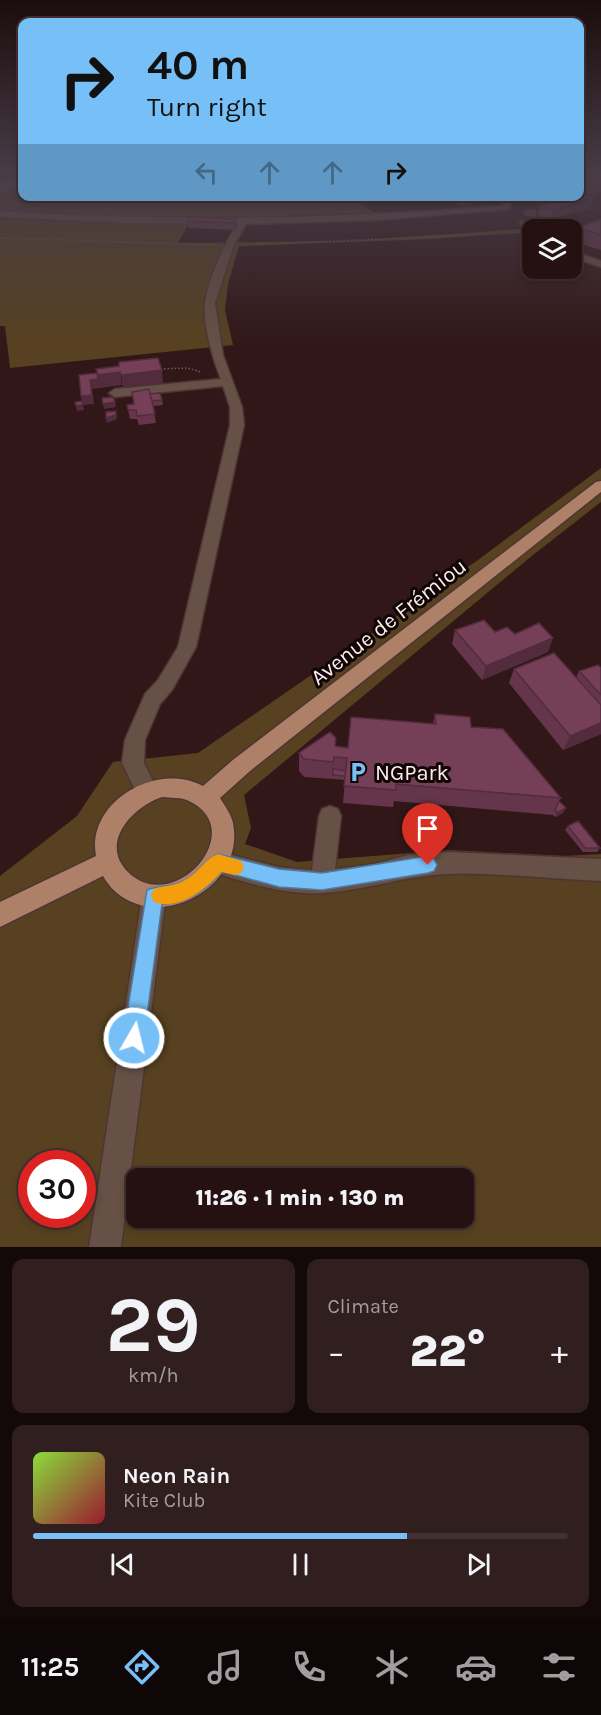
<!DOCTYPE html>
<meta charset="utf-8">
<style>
body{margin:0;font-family:Karla,sans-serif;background:#311f1f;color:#f1f3f6;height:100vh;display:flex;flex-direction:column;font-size:22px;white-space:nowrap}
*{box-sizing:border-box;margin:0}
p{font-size:20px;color:#a39d9f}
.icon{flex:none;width:33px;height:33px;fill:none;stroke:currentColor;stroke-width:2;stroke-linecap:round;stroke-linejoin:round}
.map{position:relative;height:1247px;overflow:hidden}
.side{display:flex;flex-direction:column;gap:12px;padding:12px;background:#140909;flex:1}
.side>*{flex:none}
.banner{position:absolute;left:18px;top:18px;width:566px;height:183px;border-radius:12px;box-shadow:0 3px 9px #0003,0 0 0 2px #423131;background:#77bff7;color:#111;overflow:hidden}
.controls{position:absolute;left:522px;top:219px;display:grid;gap:12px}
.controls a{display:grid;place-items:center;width:60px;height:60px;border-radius:12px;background:#251111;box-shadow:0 3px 9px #0003,0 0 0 2px #423131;font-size:30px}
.speed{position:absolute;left:18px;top:1150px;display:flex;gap:12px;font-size:30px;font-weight:700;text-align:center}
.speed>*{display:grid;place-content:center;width:78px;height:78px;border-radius:50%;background:#251111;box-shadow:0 3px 9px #0003,0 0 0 2px #423131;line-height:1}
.speed .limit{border:9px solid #d22;background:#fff;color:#111}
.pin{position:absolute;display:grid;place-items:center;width:51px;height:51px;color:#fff;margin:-62px -26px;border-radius:50% 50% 50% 0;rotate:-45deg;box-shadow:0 0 6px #0007}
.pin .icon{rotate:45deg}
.me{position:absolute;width:66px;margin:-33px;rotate:8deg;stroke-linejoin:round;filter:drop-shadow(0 0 4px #0008)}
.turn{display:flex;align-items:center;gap:21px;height:126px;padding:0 30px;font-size:27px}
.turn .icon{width:78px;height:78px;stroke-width:2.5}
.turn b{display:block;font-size:42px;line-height:51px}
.lanes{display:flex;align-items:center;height:57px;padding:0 30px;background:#0003;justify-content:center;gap:30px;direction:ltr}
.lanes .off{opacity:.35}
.big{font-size:45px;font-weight:800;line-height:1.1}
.side .widget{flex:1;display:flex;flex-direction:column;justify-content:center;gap:9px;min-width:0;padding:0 21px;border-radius:12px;background:#311f1f}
.side .dial{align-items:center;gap:0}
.dial b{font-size:78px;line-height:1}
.song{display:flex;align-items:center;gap:18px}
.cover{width:72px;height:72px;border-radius:9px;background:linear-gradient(135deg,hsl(90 70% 55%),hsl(350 70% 35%))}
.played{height:6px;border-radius:3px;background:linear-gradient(90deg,#77bff7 70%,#423131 70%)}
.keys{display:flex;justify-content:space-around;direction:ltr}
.heat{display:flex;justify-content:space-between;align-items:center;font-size:33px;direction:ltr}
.side .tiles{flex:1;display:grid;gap:12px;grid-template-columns:1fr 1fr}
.widget:last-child{grid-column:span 2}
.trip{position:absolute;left:126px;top:1168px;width:348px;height:60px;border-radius:12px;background:#251111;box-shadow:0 3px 9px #0003,0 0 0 2px #423131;font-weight:800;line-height:60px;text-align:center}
.menu{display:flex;height:96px;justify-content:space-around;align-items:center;background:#0f0707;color:#a39d9f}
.menu .icon{width:42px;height:42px}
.menu .selected{color:#77bff7}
.menu b{font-size:27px;color:#f1f3f6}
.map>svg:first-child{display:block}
</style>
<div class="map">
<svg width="601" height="1247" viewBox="0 0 601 1247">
<rect width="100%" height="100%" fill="#311717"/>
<path fill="#574120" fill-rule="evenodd" d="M 22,187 L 22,196 L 350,197 L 378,215 L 356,216 L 350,213 L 290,215 L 293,219 L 191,220 L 0,213 L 0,192 Z
M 0,215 L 189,223 L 178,243 L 347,241 L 520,229 L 528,237 L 518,233 L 506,233 L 433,239 L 239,246 L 228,284 L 225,310 L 233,345 L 10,368 L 5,326 L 0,326 Z
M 601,468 L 601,502 L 533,555 L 244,795 L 251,828 L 245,844 L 297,862 L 449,850 L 564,856 L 601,854 L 601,1247 L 0,1247 L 0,876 L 77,816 L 113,762 L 198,753 L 478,560 ZM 32,1164 L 82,1164 L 82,1215 L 32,1215 ZM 136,1179 L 464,1179 L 464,1218 L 136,1218 Z"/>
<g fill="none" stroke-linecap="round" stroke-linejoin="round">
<path fill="#786161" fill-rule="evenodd" d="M 22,176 L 22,187 L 0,192 L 0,180 Z"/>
<g stroke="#4e3535" stroke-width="3">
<path id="minor" d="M 503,196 L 511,196 L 510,209 L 377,220 L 246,224 L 234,245 L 215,303 L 223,355 L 242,407 L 244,425 L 196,647 L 172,690 L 160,704 L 145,740 L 144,763 L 158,791 L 155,798 L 147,801 L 139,798 L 122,763 L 125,740 L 145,694 L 158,680 L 178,647 L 230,425 L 230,407 L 223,386 L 115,397 L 109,393 L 115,389 L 221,379 C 213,360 202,321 205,302 C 210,275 223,247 237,224 L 126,223 L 0,217 L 0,211 C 168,222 335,219 503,206 Z
M 521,221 L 528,223 L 532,230 L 532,240 L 529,239 L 520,223 Z
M 572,251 L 601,261 L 601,267 L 572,257 Z
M 330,806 L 338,809 L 341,816 L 335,869 L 374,864 L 408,855 L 448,852 L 601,859 L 601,881 C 551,879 495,872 446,874 C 405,876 366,890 324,893 C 290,896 240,882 209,870 L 205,862 L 209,854 L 217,851 L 279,867 L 312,870 L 319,816 L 322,809 Z
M 154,884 L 163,888 L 166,896 L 121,1247 L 89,1247 L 142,896 L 145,888 Z"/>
</g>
<g stroke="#4e3535" stroke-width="3">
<path id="major" d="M 601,481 L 601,492 L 250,771 L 220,798 C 225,806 231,814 233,823 C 247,894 140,941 103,876 L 0,927 L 0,902 L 96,856 C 86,801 158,761 203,786 L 234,759 L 596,482 ZM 162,797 C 170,798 182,797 189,801 C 250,830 175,916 129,873 C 98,844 132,807 162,797 Z"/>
</g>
<path stroke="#705959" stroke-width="1.5" stroke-dasharray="1.5 2" stroke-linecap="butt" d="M 0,238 L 217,245
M 242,245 L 517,233
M 157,369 L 187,368 L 201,372"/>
<use href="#minor" fill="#675045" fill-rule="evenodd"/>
<use href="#major" fill="#af8068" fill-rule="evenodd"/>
</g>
<path fill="#65364b" d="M 579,172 L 592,172 L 591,174 L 594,174 L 594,173 L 601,172 L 601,191 L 590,195 L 579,191 Z
M 462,196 L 483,196 L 482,200 L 474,201 L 474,203 L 462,206 L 457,204 L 458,198 Z
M 593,198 L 590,209 L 573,212 L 551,220 L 538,216 L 540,205 Z
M 525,210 L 537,213 L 536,217 L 525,216 L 524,213 Z
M 236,219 L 237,226 L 235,230 L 188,228 L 188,221 Z
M 601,219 L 601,250 L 575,242 L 579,225 L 583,226 Z
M 150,394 L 162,400 L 163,405 L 153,406 L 156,423 L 139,425 L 137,419 L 130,419 L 127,405 L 134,404 Z
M 455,630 L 515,634 L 548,652 L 482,680 L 452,644 Z
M 601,668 L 601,734 L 563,750 L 509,683 L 514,669 L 576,678 L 579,671 Z
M 435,714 L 471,727 L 561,798 L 559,801 L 563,813 L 555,817 L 553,815 L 394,801 L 393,807 L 343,803 L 345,780 L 333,779 L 333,778 L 333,779 L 304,777 L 299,771 L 299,753 L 336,738 L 336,746 L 348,748 L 433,724 Z
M 568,826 L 600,848 L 597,852 L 583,852 L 565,830 Z"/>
<path fill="#522c3d" d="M 583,172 L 592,172 L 590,178 L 585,176 L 584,181 L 579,180 L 579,173 Z
M 601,182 L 601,191 L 590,195 L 592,185 Z
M 473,196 L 483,196 L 482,200 L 474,201 L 474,203 L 462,206 L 463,199 Z
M 593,198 L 590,209 L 573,212 L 551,220 L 554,210 L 576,202 Z
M 236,219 L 237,226 L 235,230 L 234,223 Z
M 162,370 L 163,383 L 123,388 L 121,375 Z
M 120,372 L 122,385 L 92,389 L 94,404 L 83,405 L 84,410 L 77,411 L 76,406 L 82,401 L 81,396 L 90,380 L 98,375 Z
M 115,402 L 116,407 L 104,409 L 103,404 Z
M 116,411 L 117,419 L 107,423 L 106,418 Z
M 553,638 L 548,652 L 482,680 L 486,666 Z
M 601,723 L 601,734 L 563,750 L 570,736 Z
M 566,808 L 563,813 L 555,817 L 557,813 Z"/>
<path fill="#753f57" stroke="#522c3d" stroke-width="1.5" d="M 598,172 L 601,172 L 601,175 L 594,173 Z
M 591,174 L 601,176 L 601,182 L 592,185 L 579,180 L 579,178 L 582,177 L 595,179 L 585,176 Z
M 579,194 L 593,198 L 576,202 L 554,210 L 540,205 L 571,196 L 579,196 Z
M 462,196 L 473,196 L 463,199 L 458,198 Z
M 525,210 L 535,210 L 537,213 L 526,213 Z
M 190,217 L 236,219 L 234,223 L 188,221 Z
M 601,219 L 601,235 L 579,228 L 579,225 L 583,226 Z
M 158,358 L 162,370 L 121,375 L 120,372 L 98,375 L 96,369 L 119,366 L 119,362 Z
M 97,373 L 98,379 L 90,380 L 92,395 L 81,396 L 79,375 Z
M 149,389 L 155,414 L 137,416 L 136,410 L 128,410 L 127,405 L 134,404 L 132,392 Z
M 160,393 L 162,400 L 152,401 L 150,394 Z
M 113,397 L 115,402 L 103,404 L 102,398 Z
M 82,401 L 83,405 L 76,406 L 75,402 Z
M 116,411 L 116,415 L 106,418 L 106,412 Z
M 484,620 L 495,632 L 507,627 L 515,634 L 539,623 L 553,638 L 486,666 L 455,630 Z
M 554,653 L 601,705 L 601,723 L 570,736 L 514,669 Z
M 598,665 L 601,668 L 601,695 L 579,671 Z
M 435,714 L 470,717 L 471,727 L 503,729 L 561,798 L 396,784 L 396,790 L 344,786 L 347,758 L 334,757 L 333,762 L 304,759 L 299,753 L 330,732 L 336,738 L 335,746 L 348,748 L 351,717 L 436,724 Z
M 333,769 L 346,771 L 345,776 L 333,775 Z
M 559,801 L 566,808 L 557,813 L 555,810 Z
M 578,821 L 600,848 L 585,848 L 568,826 Z"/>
<linearGradient id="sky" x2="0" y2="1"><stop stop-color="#1b0d0d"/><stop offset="0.5" stop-color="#483c47"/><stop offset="1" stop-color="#483c47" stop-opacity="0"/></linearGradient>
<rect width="601" height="347" fill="url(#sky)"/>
<path fill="#77bff7" stroke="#4d7ca1" stroke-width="1.5" d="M 218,854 L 279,869 L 322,873 L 428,856 L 434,859 L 437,865 L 434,871 L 428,873 L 322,890 L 279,887 L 221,871 C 207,891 186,902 162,904 L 144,1038 L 141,1045 L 134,1048 L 126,1045 L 123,1038 L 147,890 C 159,885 173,887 185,881 C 198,874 205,859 218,854 Z"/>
<path fill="#f59e0b" d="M 218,854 L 241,861 L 244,867 L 241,873 L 235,875 L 221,872 C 207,889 178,911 154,902 L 151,895 L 154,889 C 165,885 177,886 187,879 C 199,872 206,858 218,854 Z"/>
<defs>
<g id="parking-bare" transform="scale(1.62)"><path d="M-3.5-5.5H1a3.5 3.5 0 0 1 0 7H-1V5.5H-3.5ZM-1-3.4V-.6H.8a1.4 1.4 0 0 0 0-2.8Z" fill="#77bff7" stroke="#110606" stroke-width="2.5" paint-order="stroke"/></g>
</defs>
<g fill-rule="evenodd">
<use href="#parking-bare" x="358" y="772"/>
</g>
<g text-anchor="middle" stroke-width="6" stroke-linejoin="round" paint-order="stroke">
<g font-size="22" fill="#fdeded" stroke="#110606">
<text transform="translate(388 621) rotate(-38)" y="8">Avenue de Frémiou</text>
</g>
<g font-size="22" fill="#fdeded" stroke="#110606" text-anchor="start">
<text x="375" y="780">NGPark</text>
</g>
</g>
</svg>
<div class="controls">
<a><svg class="icon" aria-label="layers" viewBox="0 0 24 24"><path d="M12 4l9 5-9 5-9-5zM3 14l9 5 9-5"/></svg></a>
</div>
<div class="speed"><div class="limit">30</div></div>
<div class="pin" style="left:428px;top:865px;background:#d93025"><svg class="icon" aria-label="arrive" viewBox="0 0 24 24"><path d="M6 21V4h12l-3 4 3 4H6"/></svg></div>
<svg class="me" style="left:134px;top:1038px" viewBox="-20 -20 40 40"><circle r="17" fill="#77bff7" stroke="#fff" stroke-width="3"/><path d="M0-11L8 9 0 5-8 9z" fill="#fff"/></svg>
<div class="trip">11:26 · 1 min · 130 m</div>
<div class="banner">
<div class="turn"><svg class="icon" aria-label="right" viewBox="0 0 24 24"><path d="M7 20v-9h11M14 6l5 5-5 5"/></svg><div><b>40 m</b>Turn right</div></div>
<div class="lanes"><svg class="icon off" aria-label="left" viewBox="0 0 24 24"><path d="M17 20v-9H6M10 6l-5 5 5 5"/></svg><svg class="icon off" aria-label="ahead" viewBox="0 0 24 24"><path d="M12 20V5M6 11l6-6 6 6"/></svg><svg class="icon off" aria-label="ahead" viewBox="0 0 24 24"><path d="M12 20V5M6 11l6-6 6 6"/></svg><svg class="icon" aria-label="right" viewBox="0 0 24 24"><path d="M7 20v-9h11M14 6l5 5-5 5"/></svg></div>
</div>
</div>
<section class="side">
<div class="tiles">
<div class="widget dial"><b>29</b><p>km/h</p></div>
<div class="widget"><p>Climate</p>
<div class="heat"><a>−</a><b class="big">22°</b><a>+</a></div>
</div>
<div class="widget">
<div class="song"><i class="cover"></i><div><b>Neon Rain</b><p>Kite Club</p></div></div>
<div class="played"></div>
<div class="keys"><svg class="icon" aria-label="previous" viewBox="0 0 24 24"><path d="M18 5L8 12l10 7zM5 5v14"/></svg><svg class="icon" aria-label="pause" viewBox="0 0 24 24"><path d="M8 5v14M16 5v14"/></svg><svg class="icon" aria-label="next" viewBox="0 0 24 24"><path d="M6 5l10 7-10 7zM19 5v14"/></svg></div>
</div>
</div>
</section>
<nav class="menu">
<b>11:25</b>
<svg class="icon selected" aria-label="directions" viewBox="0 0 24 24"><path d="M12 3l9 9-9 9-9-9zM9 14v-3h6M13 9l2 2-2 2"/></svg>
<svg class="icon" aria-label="music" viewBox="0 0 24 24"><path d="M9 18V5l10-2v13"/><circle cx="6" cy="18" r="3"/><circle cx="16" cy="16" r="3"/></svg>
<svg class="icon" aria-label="phone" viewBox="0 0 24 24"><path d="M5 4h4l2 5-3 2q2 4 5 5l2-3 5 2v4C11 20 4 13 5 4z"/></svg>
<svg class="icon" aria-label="climate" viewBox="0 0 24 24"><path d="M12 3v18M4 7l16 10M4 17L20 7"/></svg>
<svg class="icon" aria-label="car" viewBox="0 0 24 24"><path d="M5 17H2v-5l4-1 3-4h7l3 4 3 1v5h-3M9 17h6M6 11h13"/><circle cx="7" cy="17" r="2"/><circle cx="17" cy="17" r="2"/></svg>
<svg class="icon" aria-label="filters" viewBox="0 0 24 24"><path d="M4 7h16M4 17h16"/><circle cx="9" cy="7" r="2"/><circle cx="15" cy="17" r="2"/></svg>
</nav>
